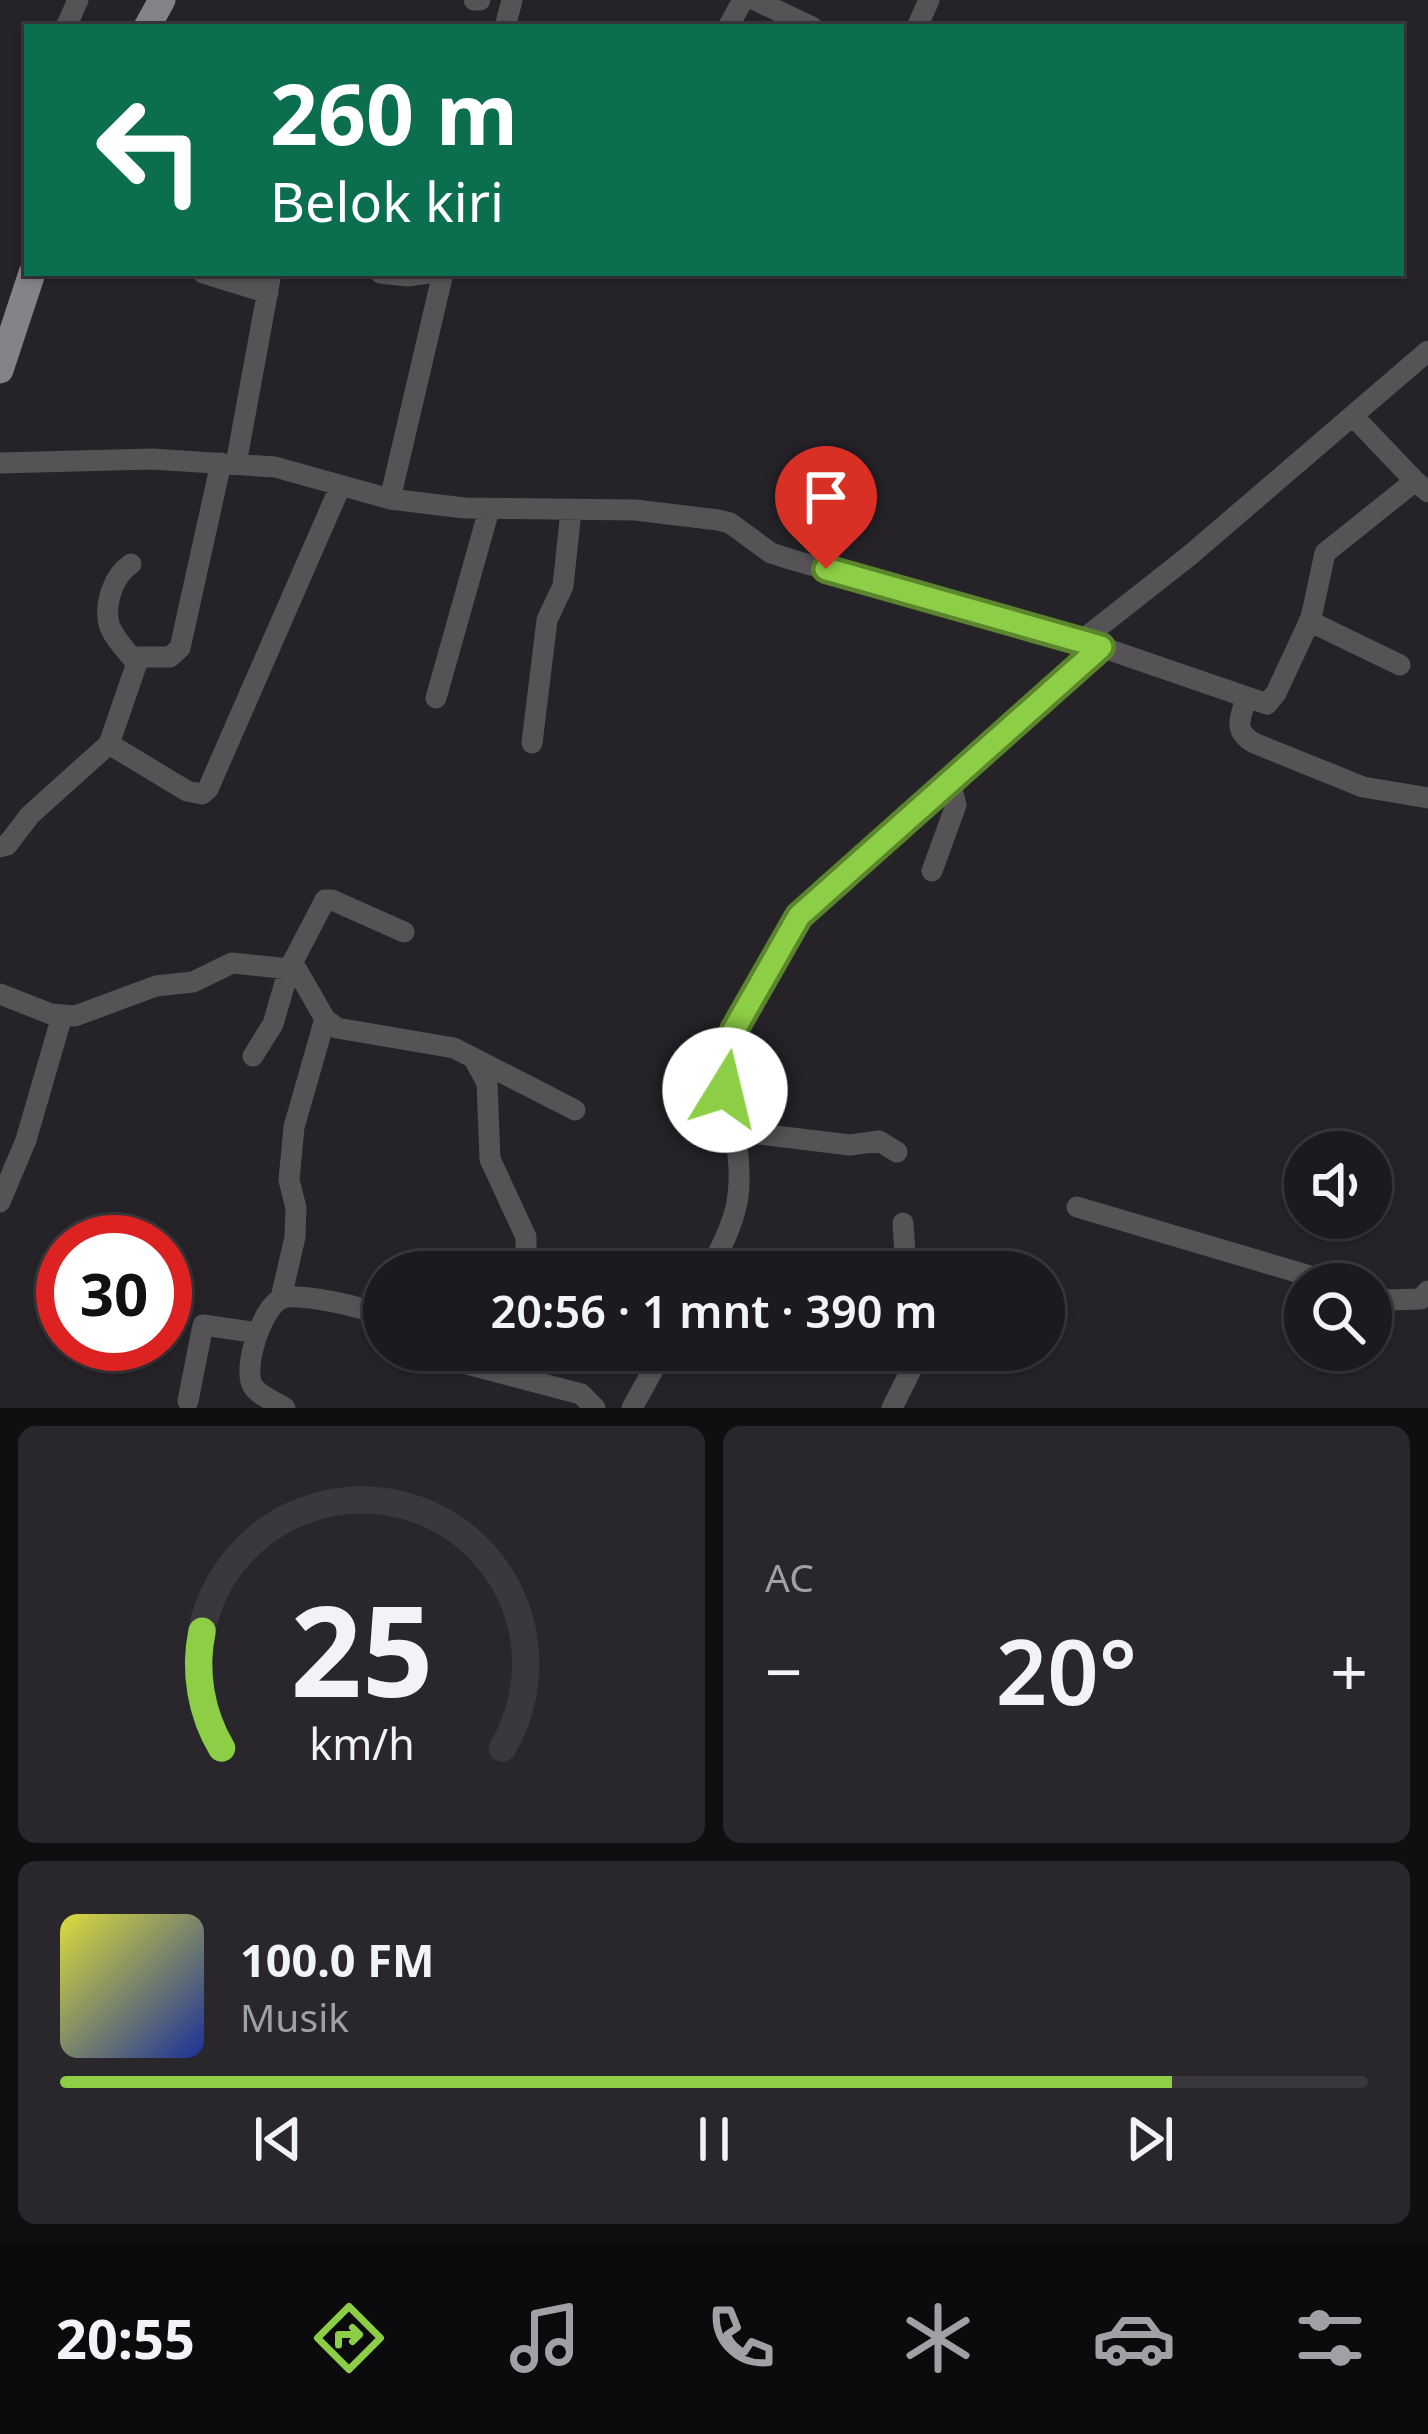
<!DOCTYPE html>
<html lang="id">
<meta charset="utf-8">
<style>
body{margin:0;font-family:"Noto Sans",sans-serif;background:#29272b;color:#f1f3f6;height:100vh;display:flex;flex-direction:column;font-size:45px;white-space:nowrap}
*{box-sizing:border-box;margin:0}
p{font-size:39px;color:#a0a1a4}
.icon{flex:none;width:66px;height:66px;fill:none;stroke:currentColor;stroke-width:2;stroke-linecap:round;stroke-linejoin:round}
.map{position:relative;height:1408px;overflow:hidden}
.sheet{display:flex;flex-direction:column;gap:18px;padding:18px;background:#0f0e10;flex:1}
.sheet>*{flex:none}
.banner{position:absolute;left:24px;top:24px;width:1380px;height:252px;border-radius:0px;box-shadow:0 3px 9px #0004,0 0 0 3px #3a383c;background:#0b6e4f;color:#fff;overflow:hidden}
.controls{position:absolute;left:1284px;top:1131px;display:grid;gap:24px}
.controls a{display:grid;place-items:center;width:108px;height:108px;border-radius:50%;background:#1c1a1e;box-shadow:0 3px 9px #0004,0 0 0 3px #3a383c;font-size:60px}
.speed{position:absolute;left:36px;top:1215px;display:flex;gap:24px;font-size:60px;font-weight:700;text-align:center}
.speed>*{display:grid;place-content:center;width:156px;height:156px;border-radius:50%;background:#1c1a1e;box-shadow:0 3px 9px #0004,0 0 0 3px #3a383c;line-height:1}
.speed .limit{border:18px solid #d22;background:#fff;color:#111}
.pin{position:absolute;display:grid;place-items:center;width:102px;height:102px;color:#fff;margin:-123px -51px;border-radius:50% 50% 50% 0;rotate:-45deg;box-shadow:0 0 12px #0007}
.pin .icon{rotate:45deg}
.me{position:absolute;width:132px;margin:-66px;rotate:9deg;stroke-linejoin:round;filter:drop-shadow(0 0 9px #0008)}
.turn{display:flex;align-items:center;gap:42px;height:252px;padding:0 48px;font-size:54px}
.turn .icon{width:156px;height:156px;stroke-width:2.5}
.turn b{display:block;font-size:84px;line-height:102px}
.big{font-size:90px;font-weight:600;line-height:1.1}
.sheet .widget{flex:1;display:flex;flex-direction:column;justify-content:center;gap:18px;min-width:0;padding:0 42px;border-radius:18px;background:#29272b}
.sheet .dial{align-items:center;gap:0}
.dial svg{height:312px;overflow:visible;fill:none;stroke:#3a383c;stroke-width:7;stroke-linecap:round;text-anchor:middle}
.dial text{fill:#f1f3f6;stroke:none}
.song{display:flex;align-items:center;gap:36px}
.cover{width:144px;height:144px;border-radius:18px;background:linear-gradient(135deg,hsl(60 70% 55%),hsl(230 70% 35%))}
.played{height:12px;border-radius:6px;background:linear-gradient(90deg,#8cce45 85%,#3a383c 85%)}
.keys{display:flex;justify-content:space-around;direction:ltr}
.heat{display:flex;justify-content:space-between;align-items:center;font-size:66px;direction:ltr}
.sheet .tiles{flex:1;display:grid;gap:18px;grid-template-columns:1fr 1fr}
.widget:last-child{grid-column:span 2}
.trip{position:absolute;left:363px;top:1251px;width:702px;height:120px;border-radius:60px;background:#1c1a1e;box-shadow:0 3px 9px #0004,0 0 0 3px #3a383c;font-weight:600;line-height:120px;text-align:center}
.menu{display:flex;height:192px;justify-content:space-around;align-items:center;background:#0b0a0c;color:#a0a1a4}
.menu .icon{width:84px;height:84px}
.menu .current{color:#8cce45}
.menu b{font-size:54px;color:#f1f3f6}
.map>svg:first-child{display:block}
</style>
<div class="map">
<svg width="1428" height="1408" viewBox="0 0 1428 1408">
<rect width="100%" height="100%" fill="#252228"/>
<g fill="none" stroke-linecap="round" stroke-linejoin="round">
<path stroke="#555356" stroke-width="21" d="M 474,0 L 480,0
M 755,0 L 812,27
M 66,27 L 78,0
M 505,27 L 512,0
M 728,27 L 743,0
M 917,27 L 929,0
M 203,273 L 268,293
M 380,273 L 408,276 L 428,273
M 1353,416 L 1415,481
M 0,463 L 152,459 L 275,467 L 390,499 L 464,508 L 635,510 L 718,520 L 730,523 L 771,553 L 793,560 L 1101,647 L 1267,704 L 1276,693 L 1311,618 L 1325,553 L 1415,481 L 1428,492
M 236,464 L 271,273
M 390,499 L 443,273
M 131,564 C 114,575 104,603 109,624 C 113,638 128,652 137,664
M 1309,621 L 1400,665
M 1081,641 L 1189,556 L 1428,351
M 436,698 L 489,510
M 1246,699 C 1240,719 1233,731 1254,743 L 1363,787 L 1428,798
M 532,743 L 547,620 L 563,586 L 571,511
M 109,744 L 187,791 L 202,794 L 208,789 L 340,487
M 0,847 L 7,845 L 30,815 L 109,744 L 139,657 L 170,657 L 180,648 L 221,463
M 932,871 L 956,805 L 950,782
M 0,994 L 51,1014 L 75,1016 L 156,986 L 193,982 L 232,963 L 289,969 L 325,900 L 332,900 L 404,932
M 253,1056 L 273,1024 L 289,969 L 297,970 L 325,1019 L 337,1028 L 454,1048 L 575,1110
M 474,1059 L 487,1083 L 490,1159 L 526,1237 L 526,1272
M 734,1131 L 850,1145 L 879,1141 L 897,1152
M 0,1202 L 26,1140 L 62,1016
M 1077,1207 L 1337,1284
M 903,1223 L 905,1254 L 915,1272
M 708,1272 C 738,1219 746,1190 734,1129 C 729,1107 723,1087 725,1064 C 729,1028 782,933 807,907 L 1101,647
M 1371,1294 L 1388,1300 L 1421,1299 L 1428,1291
M 281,1298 L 295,1237 L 296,1208 L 289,1180 L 294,1127 L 325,1019
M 442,1350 L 467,1364 L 581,1394 L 595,1408
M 518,1350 L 528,1380
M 188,1401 L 203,1325 L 258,1333
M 285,1408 C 276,1402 259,1396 253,1386 C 242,1369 262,1307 281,1299 C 297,1291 368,1308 384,1317
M 632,1408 L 664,1350
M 892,1408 L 921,1350"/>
<path stroke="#858288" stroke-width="27" d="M 147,27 L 162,0
M 0,370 L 32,273"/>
</g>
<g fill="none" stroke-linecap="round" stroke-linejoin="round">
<g stroke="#5b862d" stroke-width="30">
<path id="route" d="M 725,1090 L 725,1065 L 734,1030 L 799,916 L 1101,647 L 826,569"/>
</g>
<use href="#route" stroke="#8cce45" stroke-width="21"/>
</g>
</svg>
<div class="controls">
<a><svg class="icon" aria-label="sound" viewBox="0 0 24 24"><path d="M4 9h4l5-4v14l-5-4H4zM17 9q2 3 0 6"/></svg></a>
<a><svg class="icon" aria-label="search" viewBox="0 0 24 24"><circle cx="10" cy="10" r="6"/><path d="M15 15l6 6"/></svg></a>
</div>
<div class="speed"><div class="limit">30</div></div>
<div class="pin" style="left:826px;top:569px;background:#d93025"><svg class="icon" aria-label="arrive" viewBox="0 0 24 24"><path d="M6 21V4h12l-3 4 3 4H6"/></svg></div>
<svg class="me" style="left:725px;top:1090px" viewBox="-20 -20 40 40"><circle r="19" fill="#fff"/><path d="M0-13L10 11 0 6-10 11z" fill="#8cce45"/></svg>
<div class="trip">20:56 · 1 mnt · 390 m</div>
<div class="banner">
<div class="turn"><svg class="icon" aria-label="left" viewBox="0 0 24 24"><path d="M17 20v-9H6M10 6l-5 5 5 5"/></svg><div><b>260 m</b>Belok kiri</div></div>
</div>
</div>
<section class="sheet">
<div class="tiles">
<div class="widget dial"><svg viewBox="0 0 100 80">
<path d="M14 69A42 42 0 1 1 86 69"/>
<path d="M14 69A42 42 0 0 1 9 39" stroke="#8cce45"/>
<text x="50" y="56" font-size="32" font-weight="700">25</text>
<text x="50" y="72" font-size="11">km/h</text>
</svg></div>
<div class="widget"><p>AC</p>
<div class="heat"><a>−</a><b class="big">20°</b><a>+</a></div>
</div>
<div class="widget">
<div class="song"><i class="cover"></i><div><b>100.0 FM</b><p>Musik</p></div></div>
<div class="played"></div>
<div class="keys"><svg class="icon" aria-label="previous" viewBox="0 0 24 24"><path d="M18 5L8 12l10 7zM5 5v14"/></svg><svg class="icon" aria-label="pause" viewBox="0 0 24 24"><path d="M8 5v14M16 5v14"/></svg><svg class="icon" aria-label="next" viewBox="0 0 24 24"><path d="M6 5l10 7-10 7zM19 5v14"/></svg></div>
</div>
</div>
</section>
<nav class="menu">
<b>20:55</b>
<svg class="icon current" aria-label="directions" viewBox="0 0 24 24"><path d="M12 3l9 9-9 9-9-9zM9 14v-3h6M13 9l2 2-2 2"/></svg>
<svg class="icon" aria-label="music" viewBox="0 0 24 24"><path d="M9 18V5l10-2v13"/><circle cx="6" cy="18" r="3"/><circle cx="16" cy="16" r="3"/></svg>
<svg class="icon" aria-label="phone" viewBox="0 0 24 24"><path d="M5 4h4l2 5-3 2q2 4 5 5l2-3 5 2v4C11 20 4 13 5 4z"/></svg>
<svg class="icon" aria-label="climate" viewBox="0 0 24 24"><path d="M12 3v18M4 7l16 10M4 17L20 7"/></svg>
<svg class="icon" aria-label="car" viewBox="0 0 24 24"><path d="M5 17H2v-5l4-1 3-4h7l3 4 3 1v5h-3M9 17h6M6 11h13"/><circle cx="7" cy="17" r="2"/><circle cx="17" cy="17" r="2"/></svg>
<svg class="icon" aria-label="filters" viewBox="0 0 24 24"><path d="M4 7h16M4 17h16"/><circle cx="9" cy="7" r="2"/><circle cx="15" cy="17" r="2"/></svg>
</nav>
